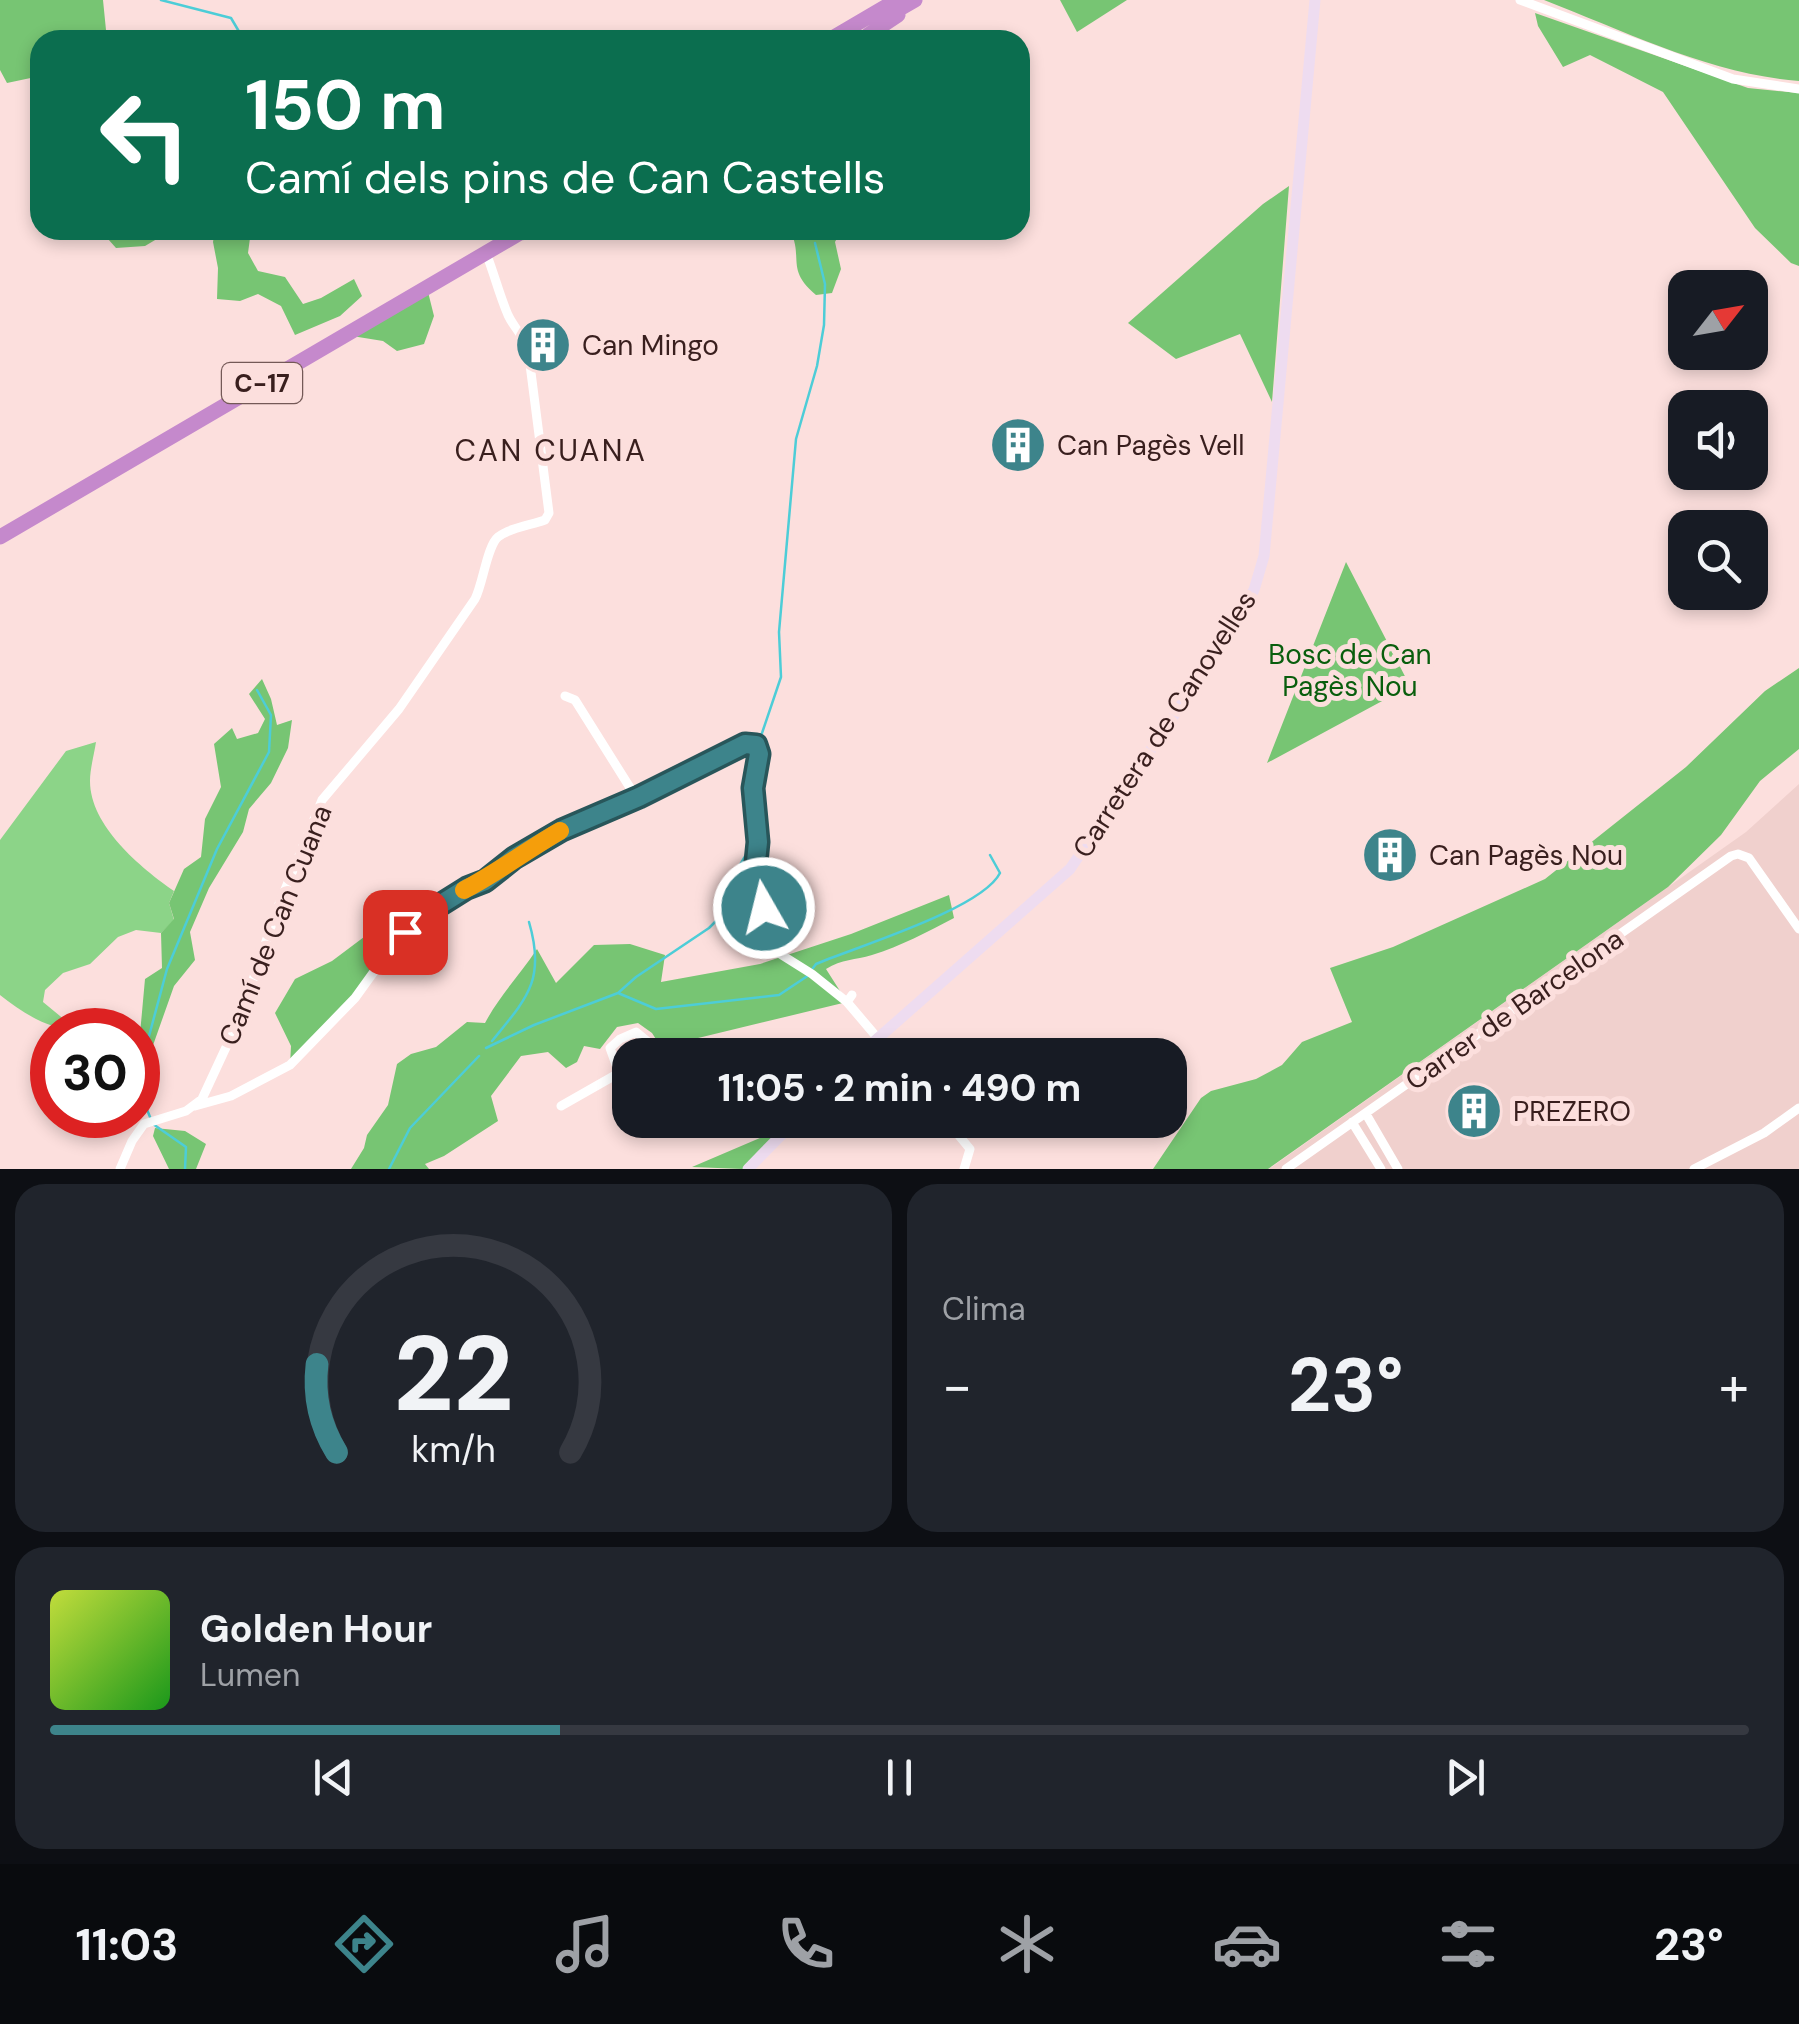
<!DOCTYPE html>
<html lang="es">
<meta charset="utf-8">
<style>
body{margin:0;font-family:"DM Sans",sans-serif;background:#20242c;color:#f1f3f6;height:100vh;display:flex;flex-direction:column;font-size:38px;white-space:nowrap}
*{box-sizing:border-box;margin:0}
p{font-size:32px;color:#9ea1a6}
.icon{flex:none;width:55px;height:55px;fill:none;stroke:currentColor;stroke-width:2;stroke-linecap:round;stroke-linejoin:round}
.map{position:relative;height:1169px;overflow:hidden}
.sheet{display:flex;flex-direction:column;gap:15px;padding:15px;background:#0d0f14;flex:1}
.sheet>*{flex:none}
.guide{position:absolute;left:30px;top:30px;width:1000px;height:210px;border-radius:30px;box-shadow:0 5px 15px #0003;background:#0b6e4f;color:#fff;overflow:hidden}
.needle{width:65px;rotate:59deg}
.tools{position:absolute;left:1668px;top:270px;display:grid;gap:20px}
.tools a{display:grid;place-items:center;width:100px;height:100px;border-radius:20px;background:#171b24;box-shadow:0 5px 15px #0003;font-size:50px}
.speed{position:absolute;left:30px;top:1008px;display:flex;gap:20px;font-size:50px;font-weight:700;text-align:center}
.speed>*{display:grid;place-content:center;width:130px;height:130px;border-radius:50%;background:#171b24;box-shadow:0 5px 15px #0003;line-height:1}
.speed .limit{border:15px solid #d22;background:#fff;color:#111}
.pin{position:absolute;display:grid;place-items:center;width:85px;height:85px;color:#fff;margin:-42px;border-radius:20px;box-shadow:0 5px 15px #0006}
.me{position:absolute;width:110px;margin:-55px;rotate:352deg;stroke-linejoin:round;filter:drop-shadow(0 0 8px #0008)}
.turn{display:flex;align-items:center;gap:35px;height:210px;padding:0 50px;font-size:45px}
.turn .icon{width:130px;height:130px;stroke-width:2.5}
.turn b{display:block;font-size:70px;line-height:85px}
.big{font-size:75px;font-weight:700;line-height:1.1}
.sheet .widget{flex:1;display:flex;flex-direction:column;justify-content:center;gap:15px;min-width:0;padding:0 35px;border-radius:30px;background:#20242c}
.sheet .dial{align-items:center;gap:0}
.dial svg{height:260px;overflow:visible;fill:none;stroke:#363941;stroke-width:7;stroke-linecap:round;text-anchor:middle}
.dial text{fill:#f1f3f6;stroke:none}
.song{display:flex;align-items:center;gap:30px}
.cover{width:120px;height:120px;border-radius:15px;background:linear-gradient(135deg,hsl(70 70% 55%),hsl(120 70% 35%))}
.played{height:10px;border-radius:5px;background:linear-gradient(90deg,#3d848b 30%,#363941 30%)}
.keys{display:flex;justify-content:space-around;direction:ltr}
.heat{display:flex;justify-content:space-between;align-items:center;font-size:55px;direction:ltr}
.sheet .tiles{flex:1;display:grid;gap:15px;grid-template-columns:1fr 1fr}
.widget:last-child{grid-column:span 2}
.trip{position:absolute;left:612px;top:1038px;width:575px;height:100px;border-radius:30px;background:#171b24;box-shadow:0 5px 15px #0003;font-weight:700;line-height:100px;text-align:center}
.dock{display:flex;height:160px;justify-content:space-around;align-items:center;background:#090b0e;color:#9ea1a6}
.dock .icon{width:70px;height:70px}
.dock .selected{color:#3d848b}
.dock b{font-size:45px;color:#f1f3f6}
.map>svg:first-child{display:block}
</style>
<div class="map">
<svg width="1799" height="1169" viewBox="0 0 1799 1169">
<rect width="100%" height="100%" fill="#fcdfdd"/>
<path fill="#f0d0cd" d="M 1799,784 L 1799,1169 L 1269,1169 L 1746,832 Z"/>
<path fill="#8cd488" d="M 96,742 C 94,755 90,769 90,781 C 90,826 141,868 174,891 L 169,903 L 174,920 L 161,933 L 136,930 L 118,937 L 90,964 L 63,973 L 45,990 L 43,1002 L 77,1030 C 49,1030 21,1012 0,995 L 0,840 L 66,751 Z"/>
<path fill="#77c573" d="M 0,0 L 103,0 L 107,40 L 40,40 L 40,76 L 7,83 L 0,70 Z
M 1060,0 L 1127,0 L 1077,32 Z
M 1544,0 L 1799,0 L 1799,81 C 1710,74 1627,32 1544,0 Z
M 1535,13 L 1748,88 L 1799,93 L 1799,266 L 1791,263 L 1755,228 L 1663,92 L 1590,55 L 1563,67 L 1538,26 Z
M 1289,186 L 1272,402 L 1240,334 L 1176,359 L 1128,323 L 1263,204 Z
M 100,230 L 172,230 L 145,246 L 116,248 Z
M 215,230 L 266,230 L 250,238 L 248,253 L 258,271 L 285,277 L 303,304 L 321,298 L 354,279 L 362,296 L 340,316 L 295,335 L 281,306 L 258,294 L 240,301 L 217,299 L 218,268 L 213,242 Z
M 790,230 L 841,230 L 835,242 L 841,269 L 832,293 L 816,295 C 785,269 804,258 790,230 Z
M 428,292 L 434,316 L 424,344 L 397,351 L 383,341 L 352,336 Z
M 1346,562 L 1410,686 L 1267,763 Z
M 1799,668 L 1799,749 L 1760,781 L 1721,835 L 1668,887 L 1268,1169 L 1153,1169 L 1201,1098 L 1211,1091 L 1256,1079 L 1282,1065 L 1302,1042 L 1352,1022 L 1330,968 L 1393,947 L 1545,879 L 1686,767 L 1765,691 Z
M 262,679 L 271,699 L 277,725 L 292,720 L 288,748 L 271,783 L 249,809 L 243,832 L 209,888 L 190,932 L 195,960 L 174,986 L 151,1051 L 138,1056 L 145,979 L 162,968 L 161,933 L 174,919 L 169,903 L 184,869 L 201,857 L 205,819 L 221,787 L 214,744 L 232,728 L 237,739 L 258,733 L 265,719 L 249,694 Z
M 949,895 L 954,918 C 927,932 901,946 872,955 C 855,960 842,959 826,969 L 847,1002 L 661,1047 L 652,1033 L 638,1023 L 617,1027 L 600,1049 L 584,1046 L 577,1062 L 566,1068 L 548,1052 L 521,1056 L 491,1096 L 498,1121 L 444,1156 L 425,1164 L 429,1169 L 351,1169 L 364,1148 L 367,1135 L 388,1105 L 397,1064 L 411,1054 L 436,1047 L 467,1022 L 485,1023 C 500,995 519,976 537,949 L 556,983 L 594,945 L 630,944 L 665,955 L 661,982 L 760,964 L 851,934 Z
M 404,907 L 414,923 L 355,998 L 290,1065 L 291,1046 L 275,1013 L 295,979 L 332,961 Z
M 155,1128 L 185,1131 L 206,1144 L 196,1169 L 169,1169 L 153,1136 Z
M 781,1129 L 743,1169 L 692,1167 Z"/>
<g fill="none" stroke-linecap="round" stroke-linejoin="round">
<path stroke="#4dcdd7" stroke-width="2.5" d="M 161,0 L 231,18 L 244,40
M 759,742 L 781,677 L 779,632 L 796,439 L 817,366 L 824,325 L 825,284 L 815,243
M 749,786 L 749,770 L 754,755
M 813,968 L 816,964 C 856,947 982,909 1000,873 L 990,855
M 618,993 L 636,977 L 709,928 L 720,917 L 737,870 L 753,843 L 749,794
M 492,1041 C 527,998 546,980 529,922
M 486,1048 L 534,1025 L 618,993 L 656,1009 L 779,995 L 809,975
M 150,1117 L 140,1092 L 145,1051 L 167,969 L 217,849 L 269,752 L 271,715 L 257,690
M 153,1124 L 186,1147 L 185,1169
M 389,1169 L 410,1128 L 479,1056"/>
<path stroke="#fff" stroke-width="9" d="M 1520,0 L 1733,79 L 1799,89
M 565,696 L 575,700 L 634,794 L 639,797
M 852,995 L 847,1002 L 892,1055
M 195,1106 L 231,1096 L 290,1065 L 355,998 L 391,948 L 419,918 L 467,888 L 485,881 L 514,858 L 562,830 L 639,797 L 745,744 L 756,745 L 759,754 L 753,788 L 758,842 L 755,872 L 777,952 L 812,974 L 847,1002
M 561,1106 L 619,1073 L 610,1048 L 620,1039 L 636,1032 L 664,1055
M 1366,1114 L 1398,1169
M 946,1120 L 970,1149 L 964,1169
M 1352,1122 L 1381,1169
M 120,1169 L 132,1141 L 144,1124 L 186,1111 L 202,1099 L 241,1015 L 277,909 L 322,800 L 399,709 L 475,599 C 483,584 487,546 498,537 C 509,528 531,525 545,520 L 549,513 L 528,349 C 523,335 514,328 508,315 C 499,294 494,273 486,253
M 1286,1169 L 1731,856 L 1738,854 L 1749,858 L 1799,929
M 1694,1169 L 1764,1133 L 1799,1108"/>
<path stroke="#eedcf0" stroke-width="11" d="M 859,1055 L 1070,869 L 1206,668 L 1254,590 L 1264,556 L 1315,0
M 748,1169 L 796,1120"/>
<path stroke="#c589cc" stroke-width="15" d="M 889,15 L 915,0
M 829,40 L 897,0
M 866,40 L 868,35 L 898,15
M 519,233 L 547,230
M 0,537 L 525,230"/>
</g>
<g fill="none" stroke-linecap="round" stroke-linejoin="round">
<g stroke="#28565a" stroke-width="25">
<path id="route" d="M 405,932 L 419,918 L 467,888 L 485,881 L 514,858 L 562,830 L 639,797 L 745,744 L 756,745 L 759,754 L 753,788 L 758,842 L 755,872 L 764,908"/>
</g>
<use href="#route" stroke="#3d848b" stroke-width="18"/>
<path stroke="#f59e0b" stroke-width="18" d="M 464,890 C 497,873 527,850 560,831"/>
</g>
<defs>
<g id="building-disc" transform="scale(2.875)"><circle r="9.5" fill="#3d848b" stroke="#fcdfdd"/><path d="M-4-6H4V6H1V3H-1V6H-4ZM-2.5-4.3h1.7v1.8h-1.7ZM.8-4.3h1.7v1.8H.8ZM-2.5-1h1.7V.8h-1.7ZM.8-1h1.7V.8H.8Z" fill="#fff"/></g>
</defs>
<g fill-rule="evenodd">
<use href="#building-disc" x="543" y="345"/>
<use href="#building-disc" x="1018" y="445"/>
<use href="#building-disc" x="1390" y="855"/>
<use href="#building-disc" x="1474" y="1111"/>
</g>
<g text-anchor="middle" stroke-width="10" stroke-linejoin="round" paint-order="stroke">
<rect fill="#fcdfdd" stroke="#745957" stroke-width="2.5" x="222" y="363" width="80" height="40" rx="8"/>
<g font-size="25" font-weight="bold" fill="#391f1e">
<text x="262" y="392">C-17</text>
</g>
<g font-size="28" fill="#391f1e" stroke="#fcdfdd" text-anchor="start">
<text x="582" y="355">Can Mingo</text>
<text x="1057" y="455">Can Pagès Vell</text>
<text x="1429" y="865">Can Pagès Nou</text>
<text x="1513" y="1121">PREZERO</text>
</g>
<g font-size="28" fill="#095e0d" stroke="#fcdfdd">
<text x="1350" y="664">Bosc de Can<tspan x="1350" dy="32">Pagès Nou</tspan></text>
</g>
<g font-size="28" fill="#391f1e" stroke="#fcdfdd">
<text transform="translate(1164 724) rotate(-57)" y="10">Carretera de Canovelles</text>
<text transform="translate(275 925) rotate(-68)" y="10">Camí de Can Cuana</text>
<text transform="translate(1514 1009) rotate(-35)" y="10">Carrer de Barcelona</text>
</g>
<g font-size="30" letter-spacing="2.5" fill="#391f1e" stroke="#fcdfdd">
<text x="551" y="461">CAN CUANA</text>
</g>
</g>
</svg>
<div class="tools">
<a><svg class="needle" viewBox="-14 -14 28 28"><path d="M0-13l5 13h-10z" fill="#e53935"/><path d="M0 13l5-13h-10z" fill="#9ea1a6"/></svg></a>
<a><svg class="icon" aria-label="sound" viewBox="0 0 24 24"><path d="M4 9h4l5-4v14l-5-4H4zM17 9q2 3 0 6"/></svg></a>
<a><svg class="icon" aria-label="search" viewBox="0 0 24 24"><circle cx="10" cy="10" r="6"/><path d="M15 15l6 6"/></svg></a>
</div>
<div class="speed"><div class="limit">30</div></div>
<div class="pin" style="left:405px;top:932px;background:#d93025"><svg class="icon" aria-label="arrive" viewBox="0 0 24 24"><path d="M6 21V4h12l-3 4 3 4H6"/></svg></div>
<svg class="me" style="left:764px;top:908px" viewBox="-20 -20 40 40"><circle r="17" fill="#3d848b" stroke="#fff" stroke-width="3"/><path d="M0-11L8 9 0 5-8 9z" fill="#fff"/></svg>
<div class="trip">11:05 · 2 min · 490 m</div>
<div class="guide">
<div class="turn"><svg class="icon" aria-label="left" viewBox="0 0 24 24"><path d="M17 20v-9H6M10 6l-5 5 5 5"/></svg><div><b>150 m</b>Camí dels pins de Can Castells</div></div>
</div>
</div>
<section class="sheet">
<div class="tiles">
<div class="widget dial"><svg viewBox="0 0 100 80">
<path d="M14 69A42 42 0 1 1 86 69"/>
<path d="M14 69A42 42 0 0 1 8 42" stroke="#3d848b"/>
<text x="50" y="56" font-size="32" font-weight="700">22</text>
<text x="50" y="72" font-size="11">km/h</text>
</svg></div>
<div class="widget"><p>Clima</p>
<div class="heat"><a>−</a><b class="big">23°</b><a>+</a></div>
</div>
<div class="widget">
<div class="song"><i class="cover"></i><div><b>Golden Hour</b><p>Lumen</p></div></div>
<div class="played"></div>
<div class="keys"><svg class="icon" aria-label="previous" viewBox="0 0 24 24"><path d="M18 5L8 12l10 7zM5 5v14"/></svg><svg class="icon" aria-label="pause" viewBox="0 0 24 24"><path d="M8 5v14M16 5v14"/></svg><svg class="icon" aria-label="next" viewBox="0 0 24 24"><path d="M6 5l10 7-10 7zM19 5v14"/></svg></div>
</div>
</div>
</section>
<nav class="dock">
<b>11:03</b>
<svg class="icon selected" aria-label="directions" viewBox="0 0 24 24"><path d="M12 3l9 9-9 9-9-9zM9 14v-3h6M13 9l2 2-2 2"/></svg>
<svg class="icon" aria-label="music" viewBox="0 0 24 24"><path d="M9 18V5l10-2v13"/><circle cx="6" cy="18" r="3"/><circle cx="16" cy="16" r="3"/></svg>
<svg class="icon" aria-label="phone" viewBox="0 0 24 24"><path d="M5 4h4l2 5-3 2q2 4 5 5l2-3 5 2v4C11 20 4 13 5 4z"/></svg>
<svg class="icon" aria-label="climate" viewBox="0 0 24 24"><path d="M12 3v18M4 7l16 10M4 17L20 7"/></svg>
<svg class="icon" aria-label="car" viewBox="0 0 24 24"><path d="M5 17H2v-5l4-1 3-4h7l3 4 3 1v5h-3M9 17h6M6 11h13"/><circle cx="7" cy="17" r="2"/><circle cx="17" cy="17" r="2"/></svg>
<svg class="icon" aria-label="filters" viewBox="0 0 24 24"><path d="M4 7h16M4 17h16"/><circle cx="9" cy="7" r="2"/><circle cx="15" cy="17" r="2"/></svg>
<b>23°</b>
</nav>
